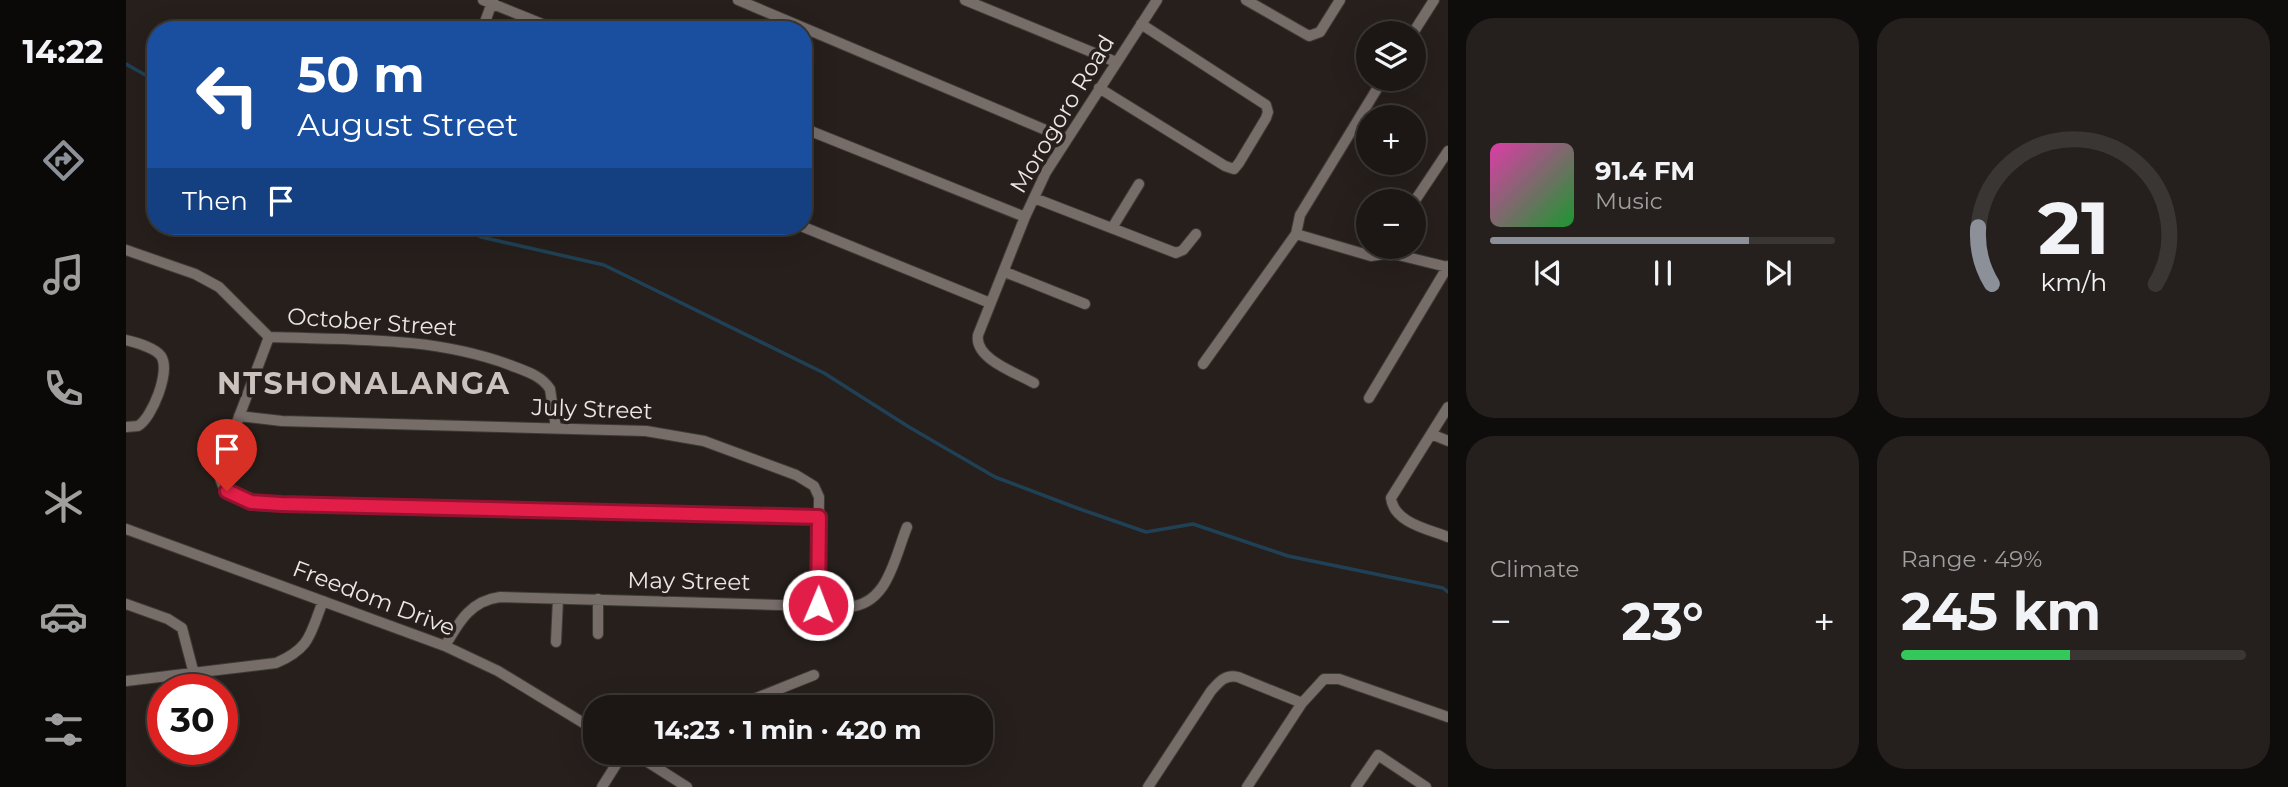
<!DOCTYPE html>
<meta charset="utf-8">
<style>
body{margin:0;font-family:Montserrat,sans-serif;background:#25201e;color:#f1f3f6;height:100vh;display:flex;flex-direction:column;font-size:26px;white-space:nowrap}
*{box-sizing:border-box;margin:0}
p{font-size:23px;color:#a09fa0}
.icon{flex:none;width:38px;height:38px;fill:none;stroke:currentColor;stroke-width:2;stroke-linecap:round;stroke-linejoin:round}
.map{position:relative;flex:1;overflow:hidden}
.panel{display:flex;flex-direction:column;gap:18px;padding:18px;background:#0f0d0c;width:840px}
.panel>*{flex:none}
.banner{position:absolute;left:21px;top:21px;width:665px;height:214px;border-radius:28px;box-shadow:0 7px 28px #0002,0 0 0 2px #3a3634;background:#1a4fa0;color:#fff;overflow:hidden}
.controls{position:absolute;left:1230px;top:21px;display:grid;gap:14px}
.controls a{display:grid;place-items:center;width:70px;height:70px;border-radius:50%;background:#1c1715;box-shadow:0 7px 28px #0002,0 0 0 2px #3a3634;font-size:35px}
.speed{position:absolute;left:21px;top:674px;display:flex;gap:14px;font-size:35px;font-weight:700;text-align:center}
.speed>*{display:grid;place-content:center;width:91px;height:91px;border-radius:50%;background:#1c1715;box-shadow:0 7px 28px #0002,0 0 0 2px #3a3634;line-height:1}
.speed .limit{border:10px solid #d22;background:#fff;color:#111}
.pin{position:absolute;display:grid;place-items:center;width:60px;height:60px;color:#fff;margin:-72px -30px;border-radius:50% 50% 50% 0;rotate:-45deg;box-shadow:0 0 7px #0007}
.pin .icon{rotate:45deg}
.me{position:absolute;width:77px;margin:-38px;rotate:1deg;stroke-linejoin:round;filter:drop-shadow(0 0 5px #0008)}
.turn{display:flex;align-items:center;gap:24px;height:147px;padding:0 35px;font-size:32px}
.turn .icon{width:91px;height:91px;stroke-width:2.5}
.turn b{display:block;font-size:49px;line-height:60px}
.then{display:flex;align-items:center;height:66px;padding:0 35px;background:#0003;gap:14px;font-size:26px}
.big{font-size:52px;font-weight:700;line-height:1.1}
.panel .tile{flex:1;display:flex;flex-direction:column;justify-content:center;gap:10px;min-width:0;padding:0 24px;border-radius:28px;background:#25201e}
.panel .dial{align-items:center;gap:0}
.dial svg{height:182px;overflow:visible;fill:none;stroke:#3a3634;stroke-width:7;stroke-linecap:round;text-anchor:middle}
.dial text{fill:#f1f3f6;stroke:none}
.song{display:flex;align-items:center;gap:21px}
.cover{width:84px;height:84px;border-radius:10px;background:linear-gradient(135deg,hsl(320 70% 55%),hsl(130 70% 35%))}
.played{height:7px;border-radius:4px;background:linear-gradient(90deg,#8c9099 75%,#3a3634 75%)}
.keys{display:flex;justify-content:space-around;direction:ltr}
.heat{display:flex;justify-content:space-between;align-items:center;font-size:38px;direction:ltr}
.charge{height:10px;border-radius:5px;background:linear-gradient(90deg,#34c759 49%,#3a3634 0)}
.panel .tiles{flex:1;display:grid;gap:18px;grid-template-columns:repeat(2,1fr)}
.trip{position:absolute;left:457px;top:695px;width:410px;height:70px;border-radius:28px;background:#1c1715;box-shadow:0 7px 28px #0002,0 0 0 2px #3a3634;font-weight:700;line-height:70px;text-align:center}
main{display:flex;flex:1;min-height:0}
.menu{display:flex;flex-direction:column;width:126px;justify-content:space-around;align-items:center;background:#0b0908;color:#a09fa0}
.menu .icon{width:49px;height:49px}
.menu .on{color:#8c9099}
.menu b{font-size:32px;color:#f1f3f6}
.map>svg:first-child{display:block}
</style>
<main>
<nav class="menu">
<b>14:22</b>
<svg class="icon on" aria-label="directions" viewBox="0 0 24 24"><path d="M12 3l9 9-9 9-9-9zM9 14v-3h6M13 9l2 2-2 2"/></svg>
<svg class="icon" aria-label="music" viewBox="0 0 24 24"><path d="M9 18V5l10-2v13"/><circle cx="6" cy="18" r="3"/><circle cx="16" cy="16" r="3"/></svg>
<svg class="icon" aria-label="phone" viewBox="0 0 24 24"><path d="M5 4h4l2 5-3 2q2 4 5 5l2-3 5 2v4C11 20 4 13 5 4z"/></svg>
<svg class="icon" aria-label="climate" viewBox="0 0 24 24"><path d="M12 3v18M4 7l16 10M4 17L20 7"/></svg>
<svg class="icon" aria-label="car" viewBox="0 0 24 24"><path d="M5 17H2v-5l4-1 3-4h7l3 4 3 1v5h-3M9 17h6M6 11h13"/><circle cx="7" cy="17" r="2"/><circle cx="17" cy="17" r="2"/></svg>
<svg class="icon" aria-label="filters" viewBox="0 0 24 24"><path d="M4 7h16M4 17h16"/><circle cx="9" cy="7" r="2"/><circle cx="15" cy="17" r="2"/></svg>
</nav>
<div class="map">
<svg width="1322" height="787" viewBox="0 0 1322 787">
<rect width="100%" height="100%" fill="#261f1c"/>
<g fill="none" stroke-linecap="round" stroke-linejoin="round">
<path stroke="#204155" stroke-width="3.5" d="M 0,64 L 30,81
M 330,226 L 355,237 L 478,265 L 698,373 L 783,427 L 869,477 L 951,508 L 1020,532 L 1067,524 L 1162,556 L 1317,588 L 1322,592"/>
<g stroke="#403a37" stroke-width="12">
<path id="minor" d="M 357,0 L 431,30
M 612,0 L 941,139
M 839,0 L 990,62
M 1120,0 L 1183,36 L 1194,32 L 1214,0
M 356,30 L 367,0
M 1287,33 L 1308,0
M 973,88 L 1099,166 L 1108,169 L 1113,163 L 1140,118 L 1142,112 L 1140,105 L 1015,24
M 677,128 L 899,217
M 908,198 L 1050,253 L 1057,250 L 1070,234
M 1288,202 L 1322,151
M 675,226 L 864,303
M 986,228 L 1013,184
M 1170,234 L 1245,256 L 1264,253
M 1267,247 L 1264,253 L 1321,267
M 0,250 L 69,274 L 93,287 L 143,337 C 224,340 306,336 384,365 C 399,371 415,375 424,389 L 430,428
M 879,272 L 959,304
M 143,337 L 93,470 C 94,503 130,503 155,504 L 693,517
M 0,340 C 11,343 28,347 35,356 C 45,371 26,418 12,426 L 0,427
M 1077,364 L 1170,234 L 1174,215 L 1257,79
M 908,383 C 891,373 848,359 852,335 L 899,217 L 920,172 L 1031,0
M 1243,398 L 1322,266
M 1322,407 L 1265,498 C 1268,523 1302,529 1322,537
M 113,416 L 156,421 L 520,431 L 578,441 L 670,475 L 688,486 L 693,497 L 692,605
M 1305,434 L 1322,441
M 0,529 L 319,646 L 372,671 L 469,730
M 472,599 L 472,634
M 0,604 L 42,619 L 56,628 L 68,674
M 430,642 L 432,599
M 319,646 C 333,622 344,601 374,597 L 721,607 C 762,605 768,559 781,527
M 0,681 L 150,663 C 185,648 184,634 197,601
M 608,707 L 688,675
M 506,752 L 561,787
M 476,787 L 498,752
M 1022,787 L 1085,691 C 1093,682 1099,674 1112,677 L 1176,703
M 1121,787 L 1176,703 L 1198,679 L 1213,679 L 1322,717
M 1230,787 L 1252,755 L 1300,787"/>
</g>
<use href="#minor" stroke="#766d69" stroke-width="10"/>
</g>
<g fill="none" stroke-linecap="round" stroke-linejoin="round">
<g stroke="#92132f" stroke-width="18">
<path id="route" d="M 101,491 L 125,502 L 155,504 L 693,517 L 692,605"/>
</g>
<use href="#route" stroke="#e11d48" stroke-width="12"/>
</g>
<g text-anchor="middle" stroke-width="7" stroke-linejoin="round" paint-order="stroke">
<g font-size="23" fill="#ece7e5" stroke="#261f1c">
<text transform="translate(936 114) rotate(-59)" y="8">Morogoro Road</text>
<text transform="translate(246 322) rotate(4)" y="8">October Street</text>
<text transform="translate(466 409) rotate(2)" y="8">July Street</text>
<text transform="translate(563 581) rotate(1)" y="8">May Street</text>
<text transform="translate(248 598) rotate(21)" y="8">Freedom Drive</text>
</g>
<g font-size="30" font-weight="bold" letter-spacing="2" fill="#ccc2bd" stroke="#261f1c">
<text x="238" y="394">NTSHONALANGA</text>
</g>
</g>
</svg>
<div class="controls">
<a><svg class="icon" aria-label="layers" viewBox="0 0 24 24"><path d="M12 4l9 5-9 5-9-5zM3 14l9 5 9-5"/></svg></a>
<a>+</a>
<a>−</a>
</div>
<div class="speed"><div class="limit">30</div></div>
<div class="pin" style="left:101px;top:491px;background:#d93025"><svg class="icon" aria-label="arrive" viewBox="0 0 24 24"><path d="M6 21V4h12l-3 4 3 4H6"/></svg></div>
<svg class="me" style="left:692px;top:605px" viewBox="-20 -20 40 40"><circle r="17" fill="#e11d48" stroke="#fff" stroke-width="3"/><path d="M0-11L8 9 0 5-8 9z" fill="#fff"/></svg>
<div class="trip">14:23 · 1 min · 420 m</div>
<div class="banner">
<div class="turn"><svg class="icon" aria-label="left" viewBox="0 0 24 24"><path d="M17 20v-9H6M10 6l-5 5 5 5"/></svg><div><b>50 m</b>August Street</div></div>
<div class="then">Then<svg class="icon" aria-label="arrive" viewBox="0 0 24 24"><path d="M6 21V4h12l-3 4 3 4H6"/></svg></div>
</div>
</div>
<section class="panel">
<div class="tiles">
<div class="tile">
<div class="song"><i class="cover"></i><div><b>91.4 FM</b><p>Music</p></div></div>
<div class="played"></div>
<div class="keys"><svg class="icon" aria-label="previous" viewBox="0 0 24 24"><path d="M18 5L8 12l10 7zM5 5v14"/></svg><svg class="icon" aria-label="pause" viewBox="0 0 24 24"><path d="M8 5v14M16 5v14"/></svg><svg class="icon" aria-label="next" viewBox="0 0 24 24"><path d="M6 5l10 7-10 7zM19 5v14"/></svg></div>
</div>
<div class="tile dial"><svg viewBox="0 0 100 80">
<path d="M14 69A42 42 0 1 1 86 69"/>
<path d="M14 69A42 42 0 0 1 8 44" stroke="#8c9099"/>
<text x="50" y="56" font-size="32" font-weight="700">21</text>
<text x="50" y="72" font-size="11">km/h</text>
</svg></div>
<div class="tile"><p>Climate</p>
<div class="heat"><a>−</a><b class="big">23°</b><a>+</a></div>
</div>
<div class="tile"><p>Range · 49%</p><b class="big">245 km</b><div class="charge"></div></div>
</div>
</section>
</main>
